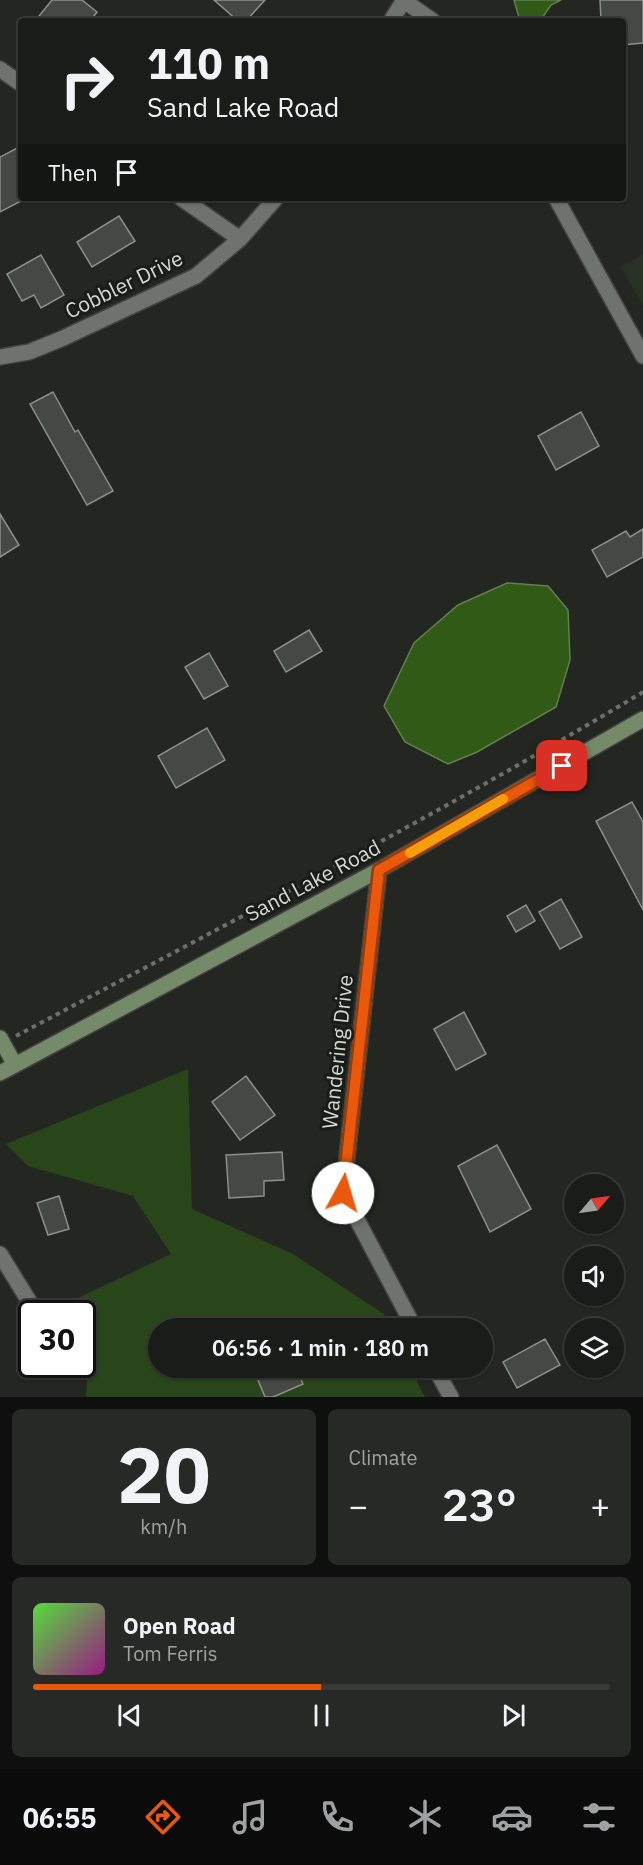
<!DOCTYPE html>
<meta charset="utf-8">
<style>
body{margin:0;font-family:"IBM Plex Sans",sans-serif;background:#272926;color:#f1f3f6;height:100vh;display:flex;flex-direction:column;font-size:22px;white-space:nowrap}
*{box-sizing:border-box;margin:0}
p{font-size:20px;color:#9fa1a2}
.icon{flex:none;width:33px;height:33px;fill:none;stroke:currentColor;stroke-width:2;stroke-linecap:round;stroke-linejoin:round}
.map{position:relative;height:1397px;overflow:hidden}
.details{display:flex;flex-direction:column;gap:12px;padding:12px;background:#0e0f0e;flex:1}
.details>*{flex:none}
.top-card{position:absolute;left:18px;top:18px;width:608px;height:183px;border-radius:6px;box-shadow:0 2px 4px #0004,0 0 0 2px #383a38;background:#1a1c19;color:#f1f3f6;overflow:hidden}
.needle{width:39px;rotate:61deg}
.tools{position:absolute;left:564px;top:1174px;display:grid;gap:12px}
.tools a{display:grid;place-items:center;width:60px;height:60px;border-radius:50%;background:#1a1c19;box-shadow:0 2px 4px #0004,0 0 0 2px #383a38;font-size:30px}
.speed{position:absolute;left:18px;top:1300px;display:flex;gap:12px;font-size:30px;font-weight:700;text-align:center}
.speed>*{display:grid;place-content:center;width:78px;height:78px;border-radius:50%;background:#1a1c19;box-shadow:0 2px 4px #0004,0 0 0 2px #383a38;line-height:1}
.speed .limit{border:3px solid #111;border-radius:9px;background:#fff;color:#111}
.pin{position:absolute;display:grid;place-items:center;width:51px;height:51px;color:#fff;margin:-26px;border-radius:12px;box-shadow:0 3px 9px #0006}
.me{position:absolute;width:66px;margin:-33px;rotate:6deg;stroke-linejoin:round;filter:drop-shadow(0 0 4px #0008)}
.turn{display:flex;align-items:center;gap:21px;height:126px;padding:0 30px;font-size:27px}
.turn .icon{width:78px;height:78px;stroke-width:2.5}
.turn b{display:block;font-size:42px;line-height:51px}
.then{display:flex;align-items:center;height:57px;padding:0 30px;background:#0003;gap:12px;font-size:22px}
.big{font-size:45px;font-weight:600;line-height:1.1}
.details .widget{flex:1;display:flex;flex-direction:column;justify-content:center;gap:9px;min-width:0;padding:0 21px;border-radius:9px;background:#272926}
.details .dial{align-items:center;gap:0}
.dial b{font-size:78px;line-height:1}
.song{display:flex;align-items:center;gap:18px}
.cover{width:72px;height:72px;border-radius:9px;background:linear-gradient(135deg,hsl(110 70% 55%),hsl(310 70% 35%))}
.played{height:6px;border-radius:3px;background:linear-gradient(90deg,#ea580c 50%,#383a38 50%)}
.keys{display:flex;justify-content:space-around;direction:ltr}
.heat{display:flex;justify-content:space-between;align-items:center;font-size:33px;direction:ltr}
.details .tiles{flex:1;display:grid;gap:12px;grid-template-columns:1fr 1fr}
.widget:last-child{grid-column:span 2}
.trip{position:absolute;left:148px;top:1318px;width:345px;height:60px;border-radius:30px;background:#1a1c19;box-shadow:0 2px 4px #0004,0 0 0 2px #383a38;font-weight:600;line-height:60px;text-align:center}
.tab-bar{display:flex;height:96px;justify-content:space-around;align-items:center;background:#0a0b0a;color:#9fa1a2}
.tab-bar .icon{width:42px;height:42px}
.tab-bar .selected{color:#ea580c}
.tab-bar b{font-size:27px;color:#f1f3f6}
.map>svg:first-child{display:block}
</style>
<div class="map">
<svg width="643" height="1397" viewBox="0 0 643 1397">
<rect width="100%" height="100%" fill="#232621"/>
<path fill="#293026" d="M 643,254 L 643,306 L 621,267 Z"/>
<path fill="#284619" d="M 188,1069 L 192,1209 L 293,1254 L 384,1314 L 391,1329 L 159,1329 L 159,1368 L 410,1368 L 425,1397 L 86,1397 L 91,1330 L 83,1321 L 82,1314 L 75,1314 L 65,1304 L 171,1254 L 133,1196 L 28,1166 L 6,1144 Z"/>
<path fill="#305a16" stroke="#62804f" stroke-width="1.5" d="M 514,0 L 561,0 L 551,5 L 540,21 L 520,21 Z
M 507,583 L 548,586 L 568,610 L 570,660 L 556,707 L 477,752 L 448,764 L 405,742 L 384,706 L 414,643 L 458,605 Z"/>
<path fill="#454943" stroke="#8c908a" stroke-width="1.5" d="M 52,0 L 82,0 L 97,12 L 90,21 L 35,21 Z
M 214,0 L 265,0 L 246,21 L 238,21 Z
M 600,0 L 643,0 L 643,43 L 622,45 L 622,21 L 601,21 Z
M 21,146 L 21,201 L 0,212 L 0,157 Z
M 119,216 L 135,241 L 92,267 L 77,242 Z
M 41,255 L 64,295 L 41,308 L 34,295 L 22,301 L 7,274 Z
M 53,392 L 75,432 L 78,430 L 113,491 L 87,505 L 30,404 Z
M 581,412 L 599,446 L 556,470 L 538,436 Z
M 0,514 L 19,545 L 0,557 Z
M 643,529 L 643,557 L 607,577 L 592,550 L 626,531 L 630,537 Z
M 309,630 L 322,651 L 286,672 L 274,651 Z
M 209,653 L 228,686 L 204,699 L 185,667 Z
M 207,728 L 225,760 L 176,788 L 158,756 Z
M 632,802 L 643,822 L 643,910 L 596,821 Z
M 561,899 L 582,937 L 560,949 L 539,912 Z
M 526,905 L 535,921 L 516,932 L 507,916 Z
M 464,1012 L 486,1054 L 456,1070 L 434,1029 Z
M 246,1076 L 275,1115 L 240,1140 L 212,1102 Z
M 497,1145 L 531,1209 L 490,1232 L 458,1166 Z
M 282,1152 L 284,1180 L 264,1181 L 264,1196 L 229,1198 L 226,1155 Z
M 59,1196 L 69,1229 L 48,1235 L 37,1203 Z
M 545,1339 L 560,1365 L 517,1388 L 503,1362 Z
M 253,1368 L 296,1368 L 303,1384 L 273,1397 L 265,1397 Z"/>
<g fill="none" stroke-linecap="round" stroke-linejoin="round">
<g stroke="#41433f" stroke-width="18">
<path id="street" d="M 403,0 L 433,21
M 391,21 L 404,0
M 0,69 L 21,84
M 181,198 L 240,239
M 556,198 L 643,356
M 0,357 L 29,352 L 61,339 L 196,276 L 240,239 L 276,198
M 379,870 L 343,1193 L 415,1329
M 0,1254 L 37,1314
M 68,1365 L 70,1367
M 435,1368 L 451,1397"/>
</g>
<g stroke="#41433f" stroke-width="18">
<path id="secondary" d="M 0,1038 L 15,1065
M 0,1073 L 379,870 L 643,719"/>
</g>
<path stroke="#6d706c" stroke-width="4" stroke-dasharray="4.5 4.5" stroke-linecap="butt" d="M 16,1036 C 227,924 438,815 643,692"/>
<use href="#street" stroke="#6f736d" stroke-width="15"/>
<use href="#secondary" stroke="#748a69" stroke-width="15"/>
</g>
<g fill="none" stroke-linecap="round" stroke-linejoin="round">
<g stroke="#983908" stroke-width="15">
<path id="route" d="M 343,1193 L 379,870 L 562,766"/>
</g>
<use href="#route" stroke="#ea580c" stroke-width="10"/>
<path stroke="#f59e0b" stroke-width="10" d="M 410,853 L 503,799"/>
</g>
<g text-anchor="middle" stroke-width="6" stroke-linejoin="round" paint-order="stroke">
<g font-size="21" fill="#d6d8d5" stroke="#191d18">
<text transform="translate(124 285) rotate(-26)" y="7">Cobbler Drive</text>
<text transform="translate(313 881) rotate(-28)" y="7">Sand Lake Road</text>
<text transform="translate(338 1052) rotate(-84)" y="7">Wandering Drive</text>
</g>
</g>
</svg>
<div class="tools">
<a><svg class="needle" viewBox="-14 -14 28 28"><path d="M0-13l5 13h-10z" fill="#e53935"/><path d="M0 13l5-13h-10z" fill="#9fa1a2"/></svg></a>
<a><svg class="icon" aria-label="sound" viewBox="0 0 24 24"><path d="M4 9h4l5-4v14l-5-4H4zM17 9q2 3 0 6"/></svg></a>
<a><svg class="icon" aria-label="layers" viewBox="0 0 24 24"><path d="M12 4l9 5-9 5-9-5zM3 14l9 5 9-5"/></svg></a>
</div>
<div class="speed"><div class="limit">30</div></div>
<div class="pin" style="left:562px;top:766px;background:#d93025"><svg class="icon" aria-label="arrive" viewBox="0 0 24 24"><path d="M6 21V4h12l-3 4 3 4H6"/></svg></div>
<svg class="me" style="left:343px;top:1193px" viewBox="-20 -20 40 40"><circle r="19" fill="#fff"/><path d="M0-13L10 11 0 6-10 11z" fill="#ea580c"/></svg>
<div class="trip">06:56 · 1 min · 180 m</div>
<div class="top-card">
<div class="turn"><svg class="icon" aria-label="right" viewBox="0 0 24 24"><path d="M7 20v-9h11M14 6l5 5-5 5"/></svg><div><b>110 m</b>Sand Lake Road</div></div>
<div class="then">Then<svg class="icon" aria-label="arrive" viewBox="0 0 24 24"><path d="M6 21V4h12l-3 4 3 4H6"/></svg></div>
</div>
</div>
<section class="details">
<div class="tiles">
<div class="widget dial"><b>20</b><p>km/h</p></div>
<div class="widget"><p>Climate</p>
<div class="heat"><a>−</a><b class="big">23°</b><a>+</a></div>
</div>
<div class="widget">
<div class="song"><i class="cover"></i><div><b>Open Road</b><p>Tom Ferris</p></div></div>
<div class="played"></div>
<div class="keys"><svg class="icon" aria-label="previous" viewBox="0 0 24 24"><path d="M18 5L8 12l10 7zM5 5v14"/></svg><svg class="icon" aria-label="pause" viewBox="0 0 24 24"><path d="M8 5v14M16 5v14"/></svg><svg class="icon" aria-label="next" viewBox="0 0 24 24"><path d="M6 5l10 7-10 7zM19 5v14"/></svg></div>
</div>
</div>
</section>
<nav class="tab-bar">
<b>06:55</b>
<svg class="icon selected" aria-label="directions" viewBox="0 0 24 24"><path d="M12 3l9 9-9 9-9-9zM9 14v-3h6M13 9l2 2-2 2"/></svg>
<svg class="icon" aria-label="music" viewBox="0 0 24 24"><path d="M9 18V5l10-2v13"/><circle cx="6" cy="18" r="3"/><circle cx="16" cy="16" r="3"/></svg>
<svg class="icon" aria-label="phone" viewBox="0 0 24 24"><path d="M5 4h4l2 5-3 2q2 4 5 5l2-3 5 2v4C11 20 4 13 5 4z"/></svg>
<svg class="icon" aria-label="climate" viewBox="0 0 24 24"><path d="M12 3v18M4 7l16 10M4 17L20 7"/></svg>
<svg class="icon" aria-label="car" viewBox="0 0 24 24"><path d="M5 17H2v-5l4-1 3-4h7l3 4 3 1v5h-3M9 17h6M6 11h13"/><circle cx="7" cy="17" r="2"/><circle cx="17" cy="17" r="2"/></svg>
<svg class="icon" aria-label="filters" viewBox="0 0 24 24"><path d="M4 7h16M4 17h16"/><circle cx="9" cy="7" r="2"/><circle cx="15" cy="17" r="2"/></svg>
</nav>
